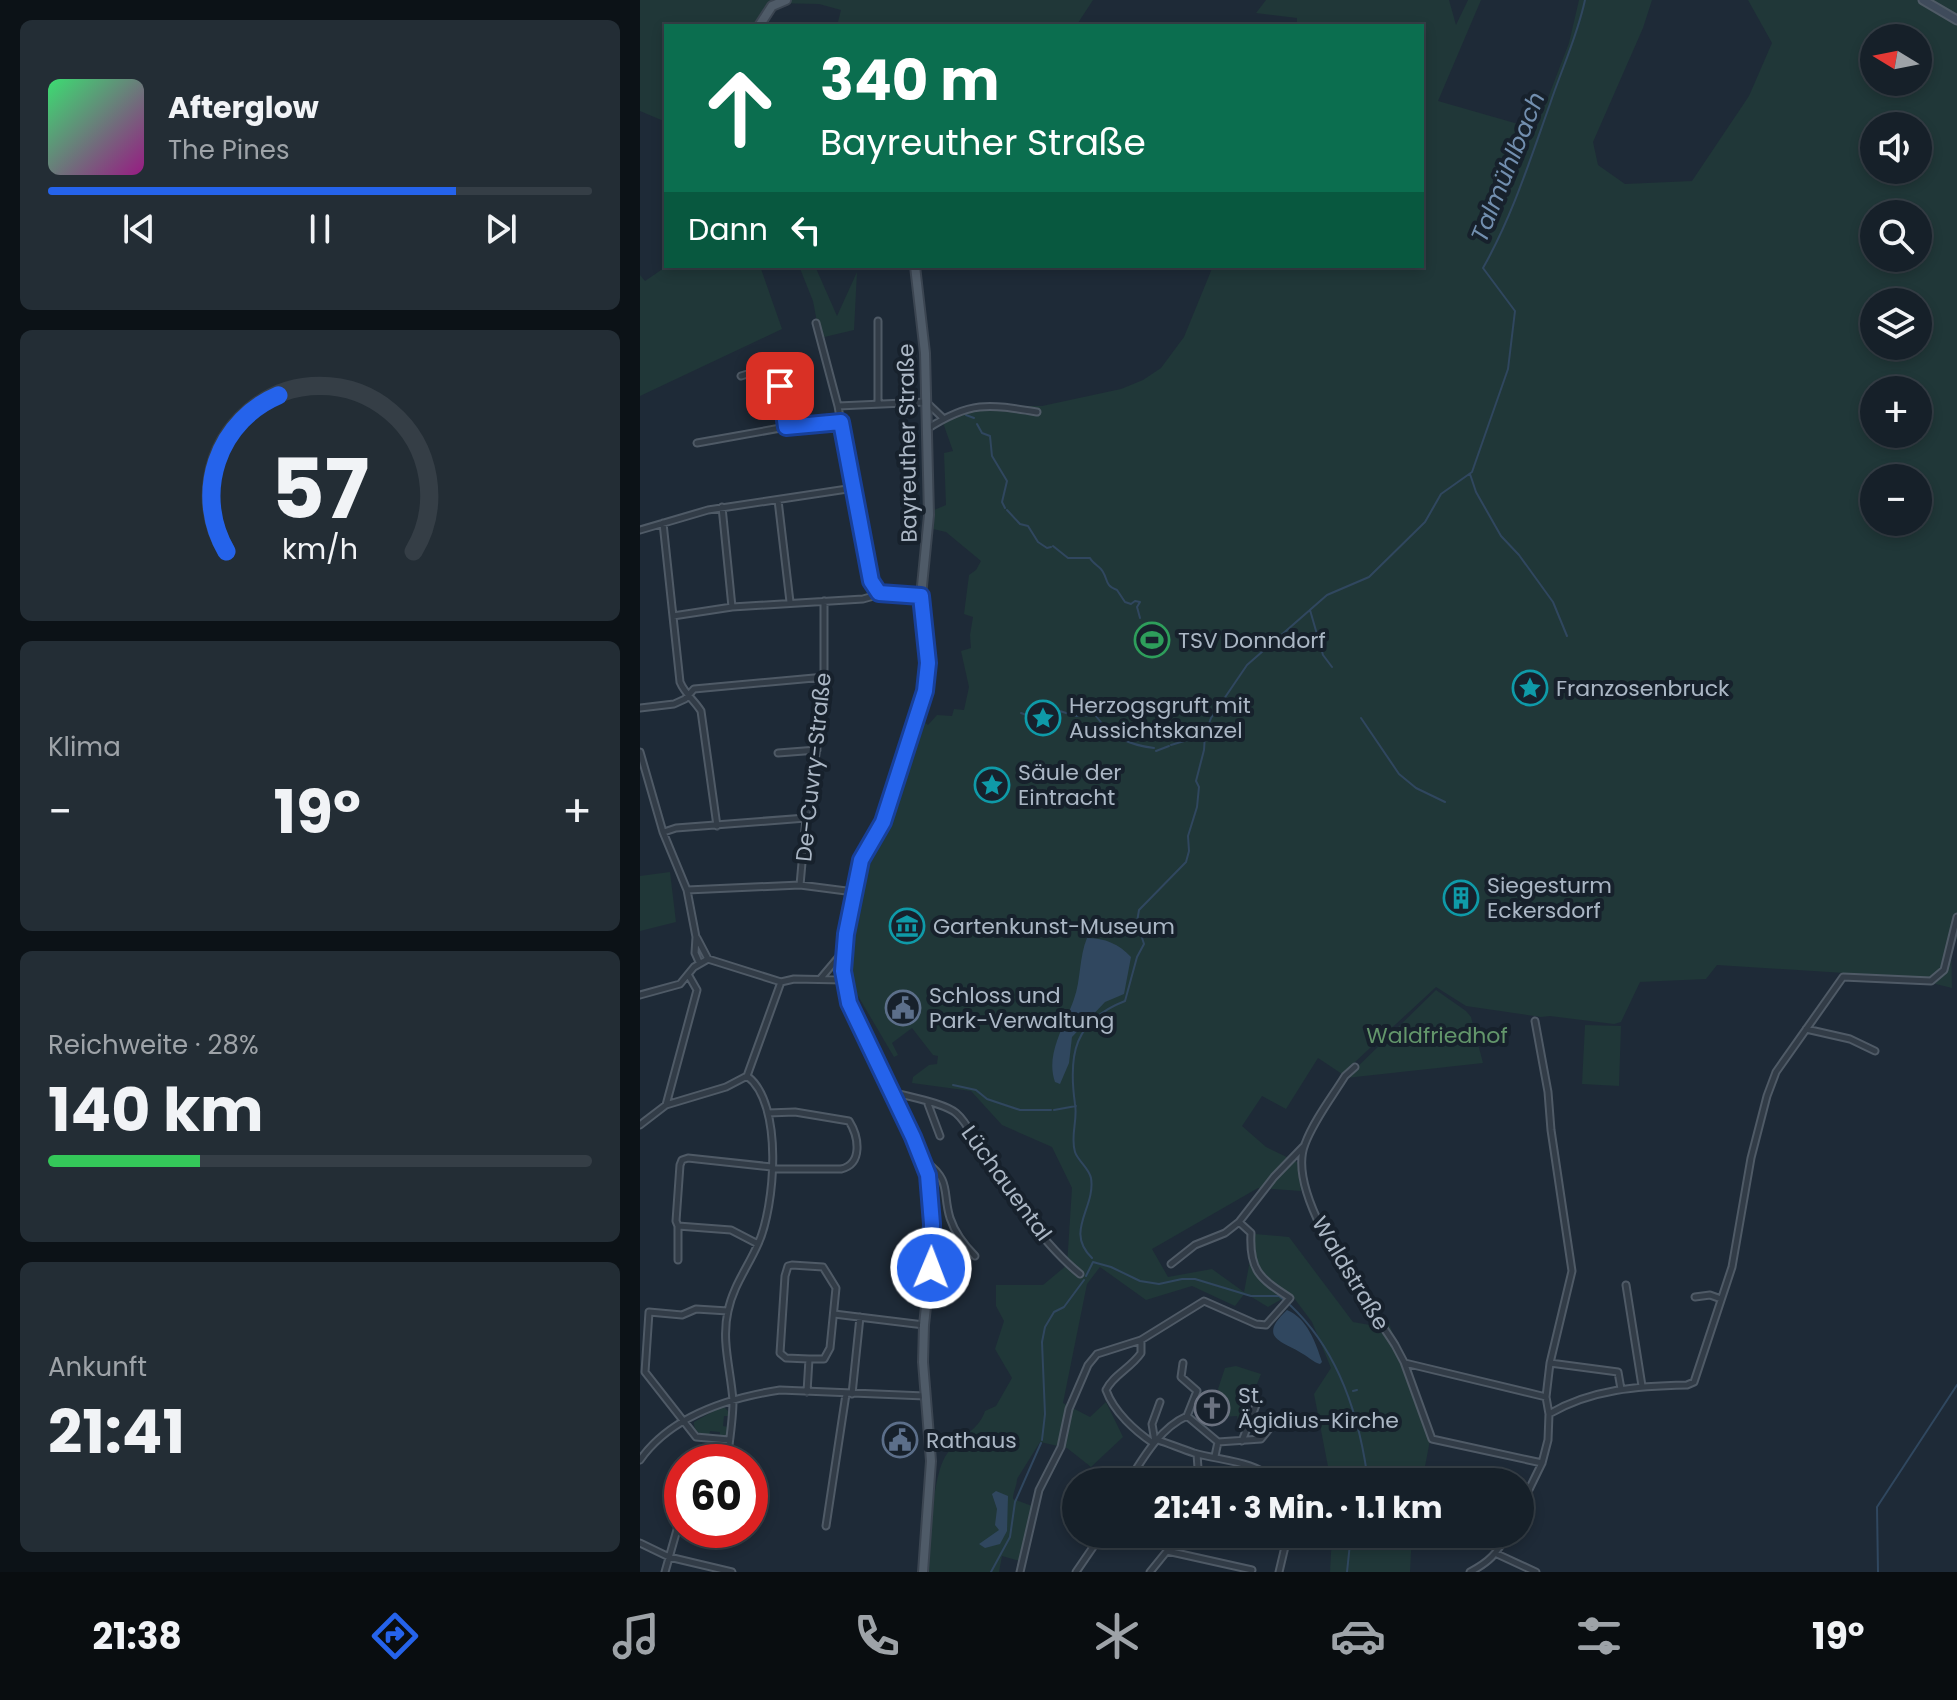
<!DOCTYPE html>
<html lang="de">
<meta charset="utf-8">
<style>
body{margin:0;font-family:Poppins,sans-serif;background:#232d35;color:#f1f3f6;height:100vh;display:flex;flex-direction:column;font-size:30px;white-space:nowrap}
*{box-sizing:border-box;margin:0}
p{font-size:26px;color:#9ea3a8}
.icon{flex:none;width:44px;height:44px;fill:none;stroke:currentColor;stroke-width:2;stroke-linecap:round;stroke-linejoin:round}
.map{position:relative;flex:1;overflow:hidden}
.side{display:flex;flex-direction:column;gap:20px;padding:20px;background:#0c1217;width:640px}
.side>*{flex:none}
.banner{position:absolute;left:24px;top:24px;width:760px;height:244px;border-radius:0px;box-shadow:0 4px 12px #0003,0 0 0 2px #353e46;background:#0b6e4f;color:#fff;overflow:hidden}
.needle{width:52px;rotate:280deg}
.controls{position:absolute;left:1220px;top:24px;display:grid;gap:16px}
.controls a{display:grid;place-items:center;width:72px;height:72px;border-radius:50%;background:#162029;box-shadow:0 4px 12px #0003,0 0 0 2px #353e46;font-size:40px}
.speed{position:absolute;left:24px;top:1444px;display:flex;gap:16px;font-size:40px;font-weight:700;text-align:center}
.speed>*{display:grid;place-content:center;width:104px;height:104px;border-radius:50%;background:#162029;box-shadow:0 4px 12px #0003,0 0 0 2px #353e46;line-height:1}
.speed .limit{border:12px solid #d22;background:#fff;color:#111}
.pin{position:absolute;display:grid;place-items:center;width:68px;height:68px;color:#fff;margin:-34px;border-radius:16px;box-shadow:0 4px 12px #0006}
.me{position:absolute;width:88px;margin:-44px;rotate:1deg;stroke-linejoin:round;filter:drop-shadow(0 0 6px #0008)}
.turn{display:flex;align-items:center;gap:28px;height:168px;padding:0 24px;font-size:36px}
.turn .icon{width:104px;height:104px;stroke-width:2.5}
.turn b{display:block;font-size:56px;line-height:68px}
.then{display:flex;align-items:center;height:76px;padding:0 24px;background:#0003;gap:16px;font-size:30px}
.big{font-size:60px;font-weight:700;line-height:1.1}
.side .tile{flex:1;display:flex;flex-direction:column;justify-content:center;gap:12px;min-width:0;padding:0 28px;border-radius:12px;background:#232d35}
.side .dial{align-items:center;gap:0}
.dial svg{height:208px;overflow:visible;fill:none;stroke:#353e46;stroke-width:7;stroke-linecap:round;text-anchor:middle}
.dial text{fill:#f1f3f6;stroke:none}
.song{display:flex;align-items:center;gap:24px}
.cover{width:96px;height:96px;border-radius:12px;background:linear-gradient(135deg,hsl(140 70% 55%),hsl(310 70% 35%))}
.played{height:8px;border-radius:4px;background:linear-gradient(90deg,#2563eb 75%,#353e46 75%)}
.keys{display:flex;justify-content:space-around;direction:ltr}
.heat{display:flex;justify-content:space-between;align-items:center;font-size:44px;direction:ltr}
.charge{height:12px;border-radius:6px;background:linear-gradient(90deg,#34c759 28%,#353e46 0)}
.trip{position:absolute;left:422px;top:1468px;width:472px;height:80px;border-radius:40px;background:#162029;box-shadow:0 4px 12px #0003,0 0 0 2px #353e46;font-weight:700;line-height:80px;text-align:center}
.dock{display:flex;height:128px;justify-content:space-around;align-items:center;background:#090d10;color:#9ea3a8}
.dock .icon{width:56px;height:56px}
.dock .on{color:#2563eb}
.dock b{font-size:36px;color:#f1f3f6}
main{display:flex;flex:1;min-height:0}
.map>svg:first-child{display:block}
</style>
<main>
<section class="side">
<div class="tile">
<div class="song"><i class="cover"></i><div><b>Afterglow</b><p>The Pines</p></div></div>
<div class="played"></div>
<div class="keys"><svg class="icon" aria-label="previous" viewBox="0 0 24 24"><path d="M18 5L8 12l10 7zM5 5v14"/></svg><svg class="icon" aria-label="pause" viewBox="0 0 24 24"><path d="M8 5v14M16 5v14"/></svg><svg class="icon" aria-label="next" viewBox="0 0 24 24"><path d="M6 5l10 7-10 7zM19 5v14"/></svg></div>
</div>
<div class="tile dial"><svg viewBox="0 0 100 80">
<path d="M14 69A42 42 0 1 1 86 69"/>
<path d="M14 69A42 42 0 0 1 34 9" stroke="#2563eb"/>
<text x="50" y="56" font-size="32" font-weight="700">57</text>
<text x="50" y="72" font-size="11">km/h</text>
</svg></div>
<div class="tile"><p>Klima</p>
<div class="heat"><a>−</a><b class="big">19°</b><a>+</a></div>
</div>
<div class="tile"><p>Reichweite · 28%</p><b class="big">140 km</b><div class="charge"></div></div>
<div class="tile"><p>Ankunft</p><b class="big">21:41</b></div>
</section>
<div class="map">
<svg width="1317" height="1572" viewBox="0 0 1317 1572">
<rect width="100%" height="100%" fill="#1e2a37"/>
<path fill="#203738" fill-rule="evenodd" d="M 0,0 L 453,0 L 436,26 L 197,26 L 201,10 L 179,4 L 132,3 L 124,11 L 117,26 L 26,26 L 26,122 L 0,111 Z
M 626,0 L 809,0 L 816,25 L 828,0 L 841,0 L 798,101 L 896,129 L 929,43 L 939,0 L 1012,0 L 1003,28 L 953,142 L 958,165 L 985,184 L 1052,181 L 1109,96 L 1132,43 L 1108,0 L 1317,0 L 1317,939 L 1311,940 L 1312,988 L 1267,977 L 1077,965 L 1066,979 L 1000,982 L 981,1022 L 974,1024 L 910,1016 L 901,1017 L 826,1006 L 796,987 L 702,1074 L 678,1058 L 646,1109 L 622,1096 L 602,1126 L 626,1147 L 657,1162 L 661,1191 L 618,1188 L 512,1249 L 528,1277 L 572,1269 L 604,1292 L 615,1234 L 649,1237 L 713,1322 L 736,1326 L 749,1323 L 790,1440 L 782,1482 L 691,1482 L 674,1394 L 691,1368 L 672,1322 L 651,1294 L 628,1307 L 605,1293 L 595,1306 L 552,1286 L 506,1300 L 460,1267 L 447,1284 L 423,1403 L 450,1417 L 466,1402 L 483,1437 L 451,1467 L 427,1448 L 400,1442 L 377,1479 C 377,1486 373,1491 373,1499 L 392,1506 L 380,1561 L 362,1556 L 359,1572 L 287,1572 C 290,1543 292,1485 303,1461 C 312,1440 339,1432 345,1411 L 356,1406 L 372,1378 L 355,1349 L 364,1321 L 356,1306 L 356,1285 L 403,1285 L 427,1265 L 432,1188 L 412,1147 L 362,1125 L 331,1091 L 272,1083 L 273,1077 L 289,1065 L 297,1064 L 298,1056 L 293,1055 L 272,1028 L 252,1043 L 258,1055 L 254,1057 L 208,979 L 223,866 L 253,807 L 281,719 L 288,725 L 297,715 L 312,716 L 314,709 L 324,710 L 329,687 L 321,651 L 331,648 L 330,635 L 333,617 L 324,614 L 329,575 L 336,570 L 341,561 L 306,532 L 293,529 L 294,510 L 306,505 L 304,453 L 313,451 L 302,420 L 339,406 L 402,406 L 481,389 L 503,380 L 521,368 L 544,337 L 573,266 L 782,266 L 782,26 L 657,26 L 657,18 L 616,13 ZM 1234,38 L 1278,38 L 1278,82 L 1234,82 ZM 1234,126 L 1278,126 L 1278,170 L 1234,170 ZM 1234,214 L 1278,214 L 1278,258 L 1234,258 ZM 1234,302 L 1278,302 L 1278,346 L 1234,346 ZM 1234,390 L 1278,390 L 1278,434 L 1234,434 ZM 1234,478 L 1278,478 L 1278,522 L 1234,522 Z
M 27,266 L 120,266 L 142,329 L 0,396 L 0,275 L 5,281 Z
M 159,266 L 175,266 L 197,316 L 217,272 L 214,330 L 180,338 L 173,301 Z
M 30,872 L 36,922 L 0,931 L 0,876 Z
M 796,990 L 826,1011 L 831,1017 L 843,1063 L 706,1078 Z
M 945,1025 L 981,1026 L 979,1086 L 942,1084 Z
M 596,1366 L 621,1374 L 602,1421 L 598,1421 L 597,1416 L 583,1417 L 582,1399 L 578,1389 L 585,1368 Z
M 81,1407 L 84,1407 L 89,1412 L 89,1416 L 84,1416 L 83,1426 L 88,1427 L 87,1435 L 80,1437 L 80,1432 L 70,1431 L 69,1436 C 61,1435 53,1431 54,1422 Z
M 692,1534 L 772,1534 L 770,1572 L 690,1572 Z"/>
<path fill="#30475f" d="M 447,938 C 465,938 479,944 491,957 L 484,994 L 465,1002 L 432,1037 L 429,1063 L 420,1084 L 415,1082 C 405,1054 425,1025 434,999 C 441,980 439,957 447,938 Z
M 647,1310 C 667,1318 676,1343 682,1362 L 680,1364 C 673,1362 670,1358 663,1354 C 644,1341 616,1339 647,1310 Z
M 356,1491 L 368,1496 L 367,1531 L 360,1544 L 345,1548 L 339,1544 L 359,1530 L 355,1525 L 357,1509 L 352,1494 Z"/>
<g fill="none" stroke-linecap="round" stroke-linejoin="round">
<path stroke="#30475f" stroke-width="2" d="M 326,415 L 334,418
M 337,424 L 342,433 L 350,436 L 352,456 L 367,481 L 362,502 L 365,508
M 830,474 L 836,492 L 861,536 L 879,555 L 913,602 L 927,636
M 367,510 L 380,524 L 388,526 L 398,542 L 407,548 L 411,547
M 413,546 L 428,558 L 450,558 C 453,564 461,567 463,572 C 468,580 465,586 477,590 L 485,602 L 491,604 L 495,601 L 500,602 L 497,607 L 500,618
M 670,610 L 683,655 L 692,667
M 381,713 L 389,716 L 400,705 L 436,716 L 453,715
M 455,715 C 471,736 488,745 514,748
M 721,718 L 759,774 L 776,788 L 805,802
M 531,745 L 564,735
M 516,751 L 529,746
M 313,1085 L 336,1090 L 347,1099 L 380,1110 L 411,1110
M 414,1110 L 436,1106
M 452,1258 C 424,1231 456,1208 451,1178 C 449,1168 438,1161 435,1152 C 430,1136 438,1120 435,1104 C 428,1054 434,1021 485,1001 L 497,957 L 504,944 L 497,922 L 499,910 L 546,862 L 549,851 L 548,836 L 557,807 L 559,787 L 556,781 L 564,750 L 565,735 L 571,718 L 607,665 L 687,595 L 729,577 L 785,522 L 801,494 L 832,472 L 868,369 L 875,311 L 843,268 C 872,217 890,160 910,104 C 922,68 937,37 945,0
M 446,1276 L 453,1262 L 471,1267 L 500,1281 L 519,1284 L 542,1279 L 555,1279 L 611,1296 L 639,1296 L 644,1300
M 650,1305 C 697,1349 718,1411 727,1474 L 724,1482
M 713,1391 L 717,1390
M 402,1440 L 405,1414 L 402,1342 L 405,1327 L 414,1312 L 424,1307 L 444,1280
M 730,1474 L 740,1477
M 351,1572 L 370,1537 L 375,1502 L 401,1443
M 707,1572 L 711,1534
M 1238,1572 L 1237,1507 L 1317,1385"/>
<g stroke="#4f5a66" stroke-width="9">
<path id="street" d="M 238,321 L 238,404
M 176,323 L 198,406 L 226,567 L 239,593
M 101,376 L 137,365 L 146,427
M 198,406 L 286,402 L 304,419
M 287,429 C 330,401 348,404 397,412
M 57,443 L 146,427 L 201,422
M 138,500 L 150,602
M 82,507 L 92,607
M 23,523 L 40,682 C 45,694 54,700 61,711 L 77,826
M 0,530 L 68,510 L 214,488
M 33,616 L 92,607 L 223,599 L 248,592 L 280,596
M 0,708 L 34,704 L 45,699 L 54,689 L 185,677
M 0,752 L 23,832 L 47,890 L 56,937 L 55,953 L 59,962
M 138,753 L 177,750
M 24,832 L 36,828 L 166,818
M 160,885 L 166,818 L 184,703 L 184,601
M 47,890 L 160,885 L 214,892
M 57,938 L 68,959
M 181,978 L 203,952
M 0,995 L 40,984 L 54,967 L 68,959 L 141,982 L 154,979 L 204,980
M 1166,1029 L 1210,1039 L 1235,1051
M 715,1067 L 705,1076 C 692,1097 674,1120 665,1144 C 644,1196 728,1302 755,1345 L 764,1362 L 792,1439 L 902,1463
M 252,1092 C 269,1097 304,1103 316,1113 C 328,1123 332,1137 340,1149 C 363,1187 405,1246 440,1274
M 288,1104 L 300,1136
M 26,1105 L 57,990 L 49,976
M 128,1113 L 155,1112 L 209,1121 C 219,1137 223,1164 201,1169 L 132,1169
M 0,1125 L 26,1105 L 86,1087 L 107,1076 L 141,982
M 285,1161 C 312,1181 302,1192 310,1218 C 315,1233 324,1245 335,1256
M 118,1244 L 91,1230 L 38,1226 L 36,1221 L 40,1165 L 42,1160 L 48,1158 L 132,1167
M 38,1260 L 38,1226
M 531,1264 L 555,1245 L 585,1233 L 599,1222 L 634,1177 L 663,1147
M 986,1285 L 1002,1386
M 1055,1297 L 1070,1295 L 1081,1299
M 88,1311 L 56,1309 L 42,1315 L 9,1312 L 5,1372 L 56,1437 L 89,1440
M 194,1314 L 284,1325
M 501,1340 L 501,1353 C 491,1368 473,1375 466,1390 C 474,1412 495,1431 513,1443
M 543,1363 L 541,1377 L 557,1391 L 547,1416
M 765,1363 L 906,1397
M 910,1363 L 978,1372 L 981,1389
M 167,1392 L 169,1359 L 184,1359 L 190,1348 L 196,1288 L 183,1267 L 152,1265 L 148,1266 L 145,1276 L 140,1353 L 146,1358 L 169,1359
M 212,1394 L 220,1317
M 909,1414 C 951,1389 999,1386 1047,1385 L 1054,1382 L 1092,1267 L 1111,1158 L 1127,1096 L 1136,1072 L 1203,977 L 1291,981 L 1304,970 L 1317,917
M 518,1440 C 530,1444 542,1449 554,1453 C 581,1461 615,1460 636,1482
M 602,1441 L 616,1405
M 515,1442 L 512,1424 L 520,1402
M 578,1442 L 621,1439 L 637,1419
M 557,1454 L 559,1482
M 0,1460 C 31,1416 88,1398 140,1390 L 285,1396
M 87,1462 C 89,1442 93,1421 93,1401 C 91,1371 81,1341 88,1311 C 93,1286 108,1267 118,1244 C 135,1207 144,1103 107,1076
M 488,1482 C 503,1458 520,1428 547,1416 L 578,1442 L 575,1456
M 880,1508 L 902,1463 L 908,1440 L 909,1414 L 906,1397 L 910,1363 L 932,1271 L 911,1130 L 908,1092 L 895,1021
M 186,1526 L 206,1394
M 0,1543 L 29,1557 L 92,1572
M 857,1554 L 896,1572
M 25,1572 L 42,1512
M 380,1572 L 399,1490 L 421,1447 L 429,1409 L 448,1365 L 457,1354 L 501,1340 L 564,1301 L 616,1324 L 626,1325 L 650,1298 C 619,1278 609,1270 611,1233 L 599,1222
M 436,1572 L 462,1534
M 510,1572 L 527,1551 L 612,1570
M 639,1572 L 648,1534
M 830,1572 C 849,1562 857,1554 867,1534"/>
</g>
<g stroke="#4f5a66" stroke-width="11">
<path id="secondary" d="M 1283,0 L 1317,20"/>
</g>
<g stroke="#3b4551" stroke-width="12">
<path id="primary" d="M 119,26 L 132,6 L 146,0
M 275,266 L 285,353 L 289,515 L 281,596 L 288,663 L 286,683 L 249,806 L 243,822 L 221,860 L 206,934 L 203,971 L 209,1003 L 273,1137 L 288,1175 L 292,1251 L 284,1325 L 283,1362 L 291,1461 L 283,1572"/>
</g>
<use href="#street" stroke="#323c47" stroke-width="5"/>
<use href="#secondary" stroke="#3f4b5b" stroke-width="7"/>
<use href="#primary" stroke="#4f5b68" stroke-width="8"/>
</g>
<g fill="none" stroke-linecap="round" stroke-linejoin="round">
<g stroke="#184099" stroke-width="20">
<path id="route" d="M 140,386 L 146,427 L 201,422 L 231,581 L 239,593 L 281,596 L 288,663 L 285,691 L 243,822 L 221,860 L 206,934 L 203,971 L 209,1003 L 273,1137 L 288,1175 L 292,1224 L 291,1268"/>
</g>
<use href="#route" stroke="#2563eb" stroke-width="14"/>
</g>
<defs>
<g id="stadium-ring" transform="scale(1.8)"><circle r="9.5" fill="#17212c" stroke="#2e9e5b" stroke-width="1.5"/><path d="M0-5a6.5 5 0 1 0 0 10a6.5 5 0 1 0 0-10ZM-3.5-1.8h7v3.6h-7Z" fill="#2e9e5b"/></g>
<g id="sight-ring" transform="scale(1.8)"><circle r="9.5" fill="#17212c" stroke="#0f9aa8" stroke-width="1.5"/><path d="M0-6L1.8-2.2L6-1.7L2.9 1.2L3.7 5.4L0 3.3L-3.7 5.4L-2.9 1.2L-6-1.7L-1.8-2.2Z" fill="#0f9aa8"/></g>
<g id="building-ring" transform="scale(1.8)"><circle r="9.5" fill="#17212c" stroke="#0f9aa8" stroke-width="1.5"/><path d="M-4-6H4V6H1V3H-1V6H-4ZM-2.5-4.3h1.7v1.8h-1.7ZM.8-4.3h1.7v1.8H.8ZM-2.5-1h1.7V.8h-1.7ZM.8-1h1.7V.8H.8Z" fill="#0f9aa8"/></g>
<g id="museum-ring" transform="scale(1.8)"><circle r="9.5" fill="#17212c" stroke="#0f9aa8" stroke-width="1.5"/><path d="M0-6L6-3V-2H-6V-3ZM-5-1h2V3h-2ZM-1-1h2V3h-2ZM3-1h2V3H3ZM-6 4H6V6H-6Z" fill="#0f9aa8"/></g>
<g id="civic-ring" transform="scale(1.8)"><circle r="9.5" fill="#17212c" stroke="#5c6f8a" stroke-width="1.5"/><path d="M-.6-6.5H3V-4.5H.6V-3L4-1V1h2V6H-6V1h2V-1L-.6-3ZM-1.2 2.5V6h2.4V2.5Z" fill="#5c6f8a"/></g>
<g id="church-ring" transform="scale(1.8)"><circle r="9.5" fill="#17212c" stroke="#6b7280" stroke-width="1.5"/><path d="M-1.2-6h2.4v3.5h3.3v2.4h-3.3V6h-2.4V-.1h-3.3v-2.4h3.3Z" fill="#6b7280"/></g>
</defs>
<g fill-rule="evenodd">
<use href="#stadium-ring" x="512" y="640"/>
<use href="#sight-ring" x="890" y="688"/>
<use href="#sight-ring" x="403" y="718"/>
<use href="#sight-ring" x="352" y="785"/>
<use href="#building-ring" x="821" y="898"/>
<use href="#museum-ring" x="267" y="926"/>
<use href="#civic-ring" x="263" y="1008"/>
<use href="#church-ring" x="572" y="1408"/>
<use href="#civic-ring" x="260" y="1440"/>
</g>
<g text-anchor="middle" stroke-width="8" stroke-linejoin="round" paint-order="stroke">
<g font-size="22" fill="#abb7c5" stroke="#17212c">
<text transform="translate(267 443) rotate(-91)" y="8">Bayreuther Straße</text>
<text transform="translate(173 767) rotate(-84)" y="8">De-Cuvry-Straße</text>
<text transform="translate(367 1183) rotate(54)" y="8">Lüchauental</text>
<text transform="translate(711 1273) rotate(59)" y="8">Waldstraße</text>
</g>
<g font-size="22" fill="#abb7c5" stroke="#17212c" text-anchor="start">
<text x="538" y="648">TSV Donndorf</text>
<text x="916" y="696">Franzosenbruck</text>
<text x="429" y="713">Herzogsgruft mit<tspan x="429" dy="25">Aussichtskanzel</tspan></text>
<text x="378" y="780">Säule der<tspan x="378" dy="25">Eintracht</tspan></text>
<text x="847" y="893">Siegesturm<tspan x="847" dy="25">Eckersdorf</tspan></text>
<text x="293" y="934">Gartenkunst-Museum</text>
<text x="289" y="1003">Schloss und<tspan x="289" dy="25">Park-Verwaltung</tspan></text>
<text x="598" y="1403">St.<tspan x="598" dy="25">Ägidius-Kirche</tspan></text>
<text x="286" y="1448">Rathaus</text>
</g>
<g font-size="22" fill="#63966b" stroke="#17212c">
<text x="797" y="1043">Waldfriedhof</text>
</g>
<g font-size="24" font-style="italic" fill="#728faf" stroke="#17212c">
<text transform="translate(868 167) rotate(-68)" y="8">Talmühlbach</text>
</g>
</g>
</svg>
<div class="controls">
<a><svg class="needle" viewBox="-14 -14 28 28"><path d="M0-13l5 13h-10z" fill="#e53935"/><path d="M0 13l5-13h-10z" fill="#9ea3a8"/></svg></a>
<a><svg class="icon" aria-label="sound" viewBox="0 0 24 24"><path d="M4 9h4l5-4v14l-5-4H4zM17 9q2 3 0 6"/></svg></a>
<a><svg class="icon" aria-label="search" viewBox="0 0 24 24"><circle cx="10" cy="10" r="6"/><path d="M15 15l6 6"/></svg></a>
<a><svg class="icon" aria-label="layers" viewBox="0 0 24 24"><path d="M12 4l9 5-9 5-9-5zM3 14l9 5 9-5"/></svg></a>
<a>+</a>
<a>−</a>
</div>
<div class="speed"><div class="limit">60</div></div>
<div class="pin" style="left:140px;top:386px;background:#d93025"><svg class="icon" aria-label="arrive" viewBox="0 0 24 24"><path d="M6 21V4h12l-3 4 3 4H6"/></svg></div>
<svg class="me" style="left:291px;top:1268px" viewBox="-20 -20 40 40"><circle r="17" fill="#2563eb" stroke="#fff" stroke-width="3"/><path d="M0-11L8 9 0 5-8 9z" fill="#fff"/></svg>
<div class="trip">21:41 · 3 Min. · 1.1 km</div>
<div class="banner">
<div class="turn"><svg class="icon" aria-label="ahead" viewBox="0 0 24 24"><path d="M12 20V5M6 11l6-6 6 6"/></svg><div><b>340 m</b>Bayreuther Straße</div></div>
<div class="then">Dann<svg class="icon" aria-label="left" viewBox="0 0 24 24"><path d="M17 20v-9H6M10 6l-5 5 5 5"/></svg></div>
</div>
</div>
</main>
<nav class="dock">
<b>21:38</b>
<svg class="icon on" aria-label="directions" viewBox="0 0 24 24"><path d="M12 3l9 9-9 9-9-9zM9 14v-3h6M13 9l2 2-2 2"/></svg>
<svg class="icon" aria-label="music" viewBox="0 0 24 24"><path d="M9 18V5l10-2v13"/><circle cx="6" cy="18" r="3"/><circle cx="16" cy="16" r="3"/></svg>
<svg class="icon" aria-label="phone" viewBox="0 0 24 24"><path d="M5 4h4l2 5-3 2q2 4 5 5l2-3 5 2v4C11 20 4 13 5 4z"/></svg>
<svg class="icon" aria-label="climate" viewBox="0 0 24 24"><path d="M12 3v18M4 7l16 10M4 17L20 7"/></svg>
<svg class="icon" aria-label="car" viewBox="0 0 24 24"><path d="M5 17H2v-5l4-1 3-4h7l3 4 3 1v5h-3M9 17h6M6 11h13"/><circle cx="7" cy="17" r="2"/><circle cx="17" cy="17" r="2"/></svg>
<svg class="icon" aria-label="filters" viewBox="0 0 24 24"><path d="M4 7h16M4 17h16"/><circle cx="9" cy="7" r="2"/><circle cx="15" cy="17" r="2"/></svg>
<b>19°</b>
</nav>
